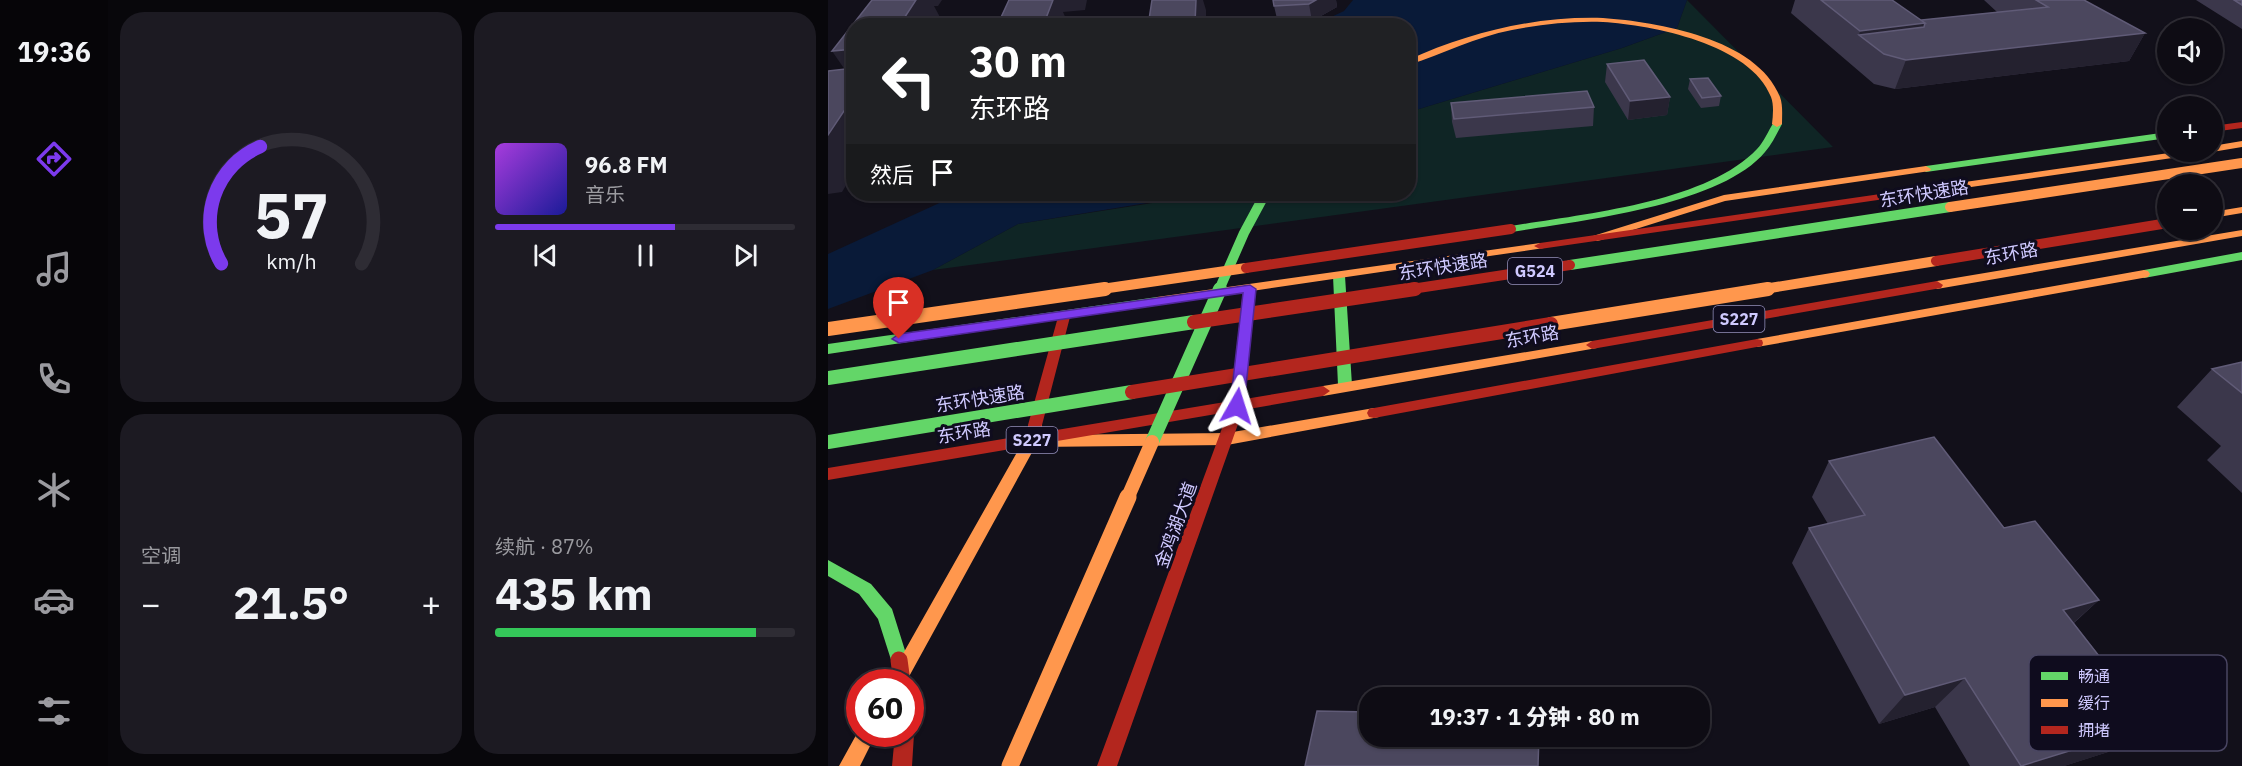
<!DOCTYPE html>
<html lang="zh">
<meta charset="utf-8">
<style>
body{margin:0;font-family:"IBM Plex Sans","Noto Sans SC",sans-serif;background:#1c1a22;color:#f1f3f6;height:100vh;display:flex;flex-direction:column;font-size:22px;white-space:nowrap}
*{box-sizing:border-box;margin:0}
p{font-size:20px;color:#9b9ba0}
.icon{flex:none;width:33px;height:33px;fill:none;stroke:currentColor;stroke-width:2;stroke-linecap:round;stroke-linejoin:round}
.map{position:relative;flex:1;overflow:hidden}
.sheet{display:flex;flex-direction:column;gap:12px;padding:12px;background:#08070b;width:720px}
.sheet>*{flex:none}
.hud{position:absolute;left:18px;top:18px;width:570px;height:183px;border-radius:24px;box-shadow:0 2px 4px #0004,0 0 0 2px #2e2c34;background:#202124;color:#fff;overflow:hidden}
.fabs{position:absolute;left:1329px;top:18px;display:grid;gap:12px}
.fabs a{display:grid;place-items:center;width:66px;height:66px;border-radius:50%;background:#0e0c14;box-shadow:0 2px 4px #0004,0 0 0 2px #2e2c34;font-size:30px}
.speed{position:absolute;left:18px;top:669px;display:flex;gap:12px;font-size:30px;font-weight:700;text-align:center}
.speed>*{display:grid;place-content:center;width:78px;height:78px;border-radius:50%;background:#0e0c14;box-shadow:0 2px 4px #0004,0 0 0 2px #2e2c34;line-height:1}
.speed .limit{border:9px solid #d22;background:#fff;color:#111}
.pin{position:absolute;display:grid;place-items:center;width:51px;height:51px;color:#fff;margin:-62px -26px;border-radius:50% 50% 50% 0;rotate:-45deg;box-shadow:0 0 6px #0007}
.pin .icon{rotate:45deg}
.me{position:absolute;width:66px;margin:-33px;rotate:6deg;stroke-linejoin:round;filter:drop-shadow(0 0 4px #0008)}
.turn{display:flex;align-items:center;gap:21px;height:126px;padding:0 24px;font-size:27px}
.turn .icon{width:78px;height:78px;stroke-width:2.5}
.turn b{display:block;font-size:42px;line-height:51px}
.then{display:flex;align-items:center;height:57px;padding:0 24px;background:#0003;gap:12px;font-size:22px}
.big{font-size:45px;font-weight:800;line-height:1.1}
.sheet .tile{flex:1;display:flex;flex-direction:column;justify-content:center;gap:9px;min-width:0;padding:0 21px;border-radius:24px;background:#1c1a22}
.sheet .dial{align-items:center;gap:0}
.dial svg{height:156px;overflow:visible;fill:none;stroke:#2e2c34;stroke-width:7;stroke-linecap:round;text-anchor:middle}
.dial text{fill:#f1f3f6;stroke:none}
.song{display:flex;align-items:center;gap:18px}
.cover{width:72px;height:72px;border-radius:9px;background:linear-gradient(135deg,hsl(280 70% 55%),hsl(240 70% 35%))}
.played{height:6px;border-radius:3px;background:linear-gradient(90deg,#7c3aed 60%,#2e2c34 60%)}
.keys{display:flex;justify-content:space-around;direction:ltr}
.heat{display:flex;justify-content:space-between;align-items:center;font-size:33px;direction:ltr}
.charge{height:9px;border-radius:4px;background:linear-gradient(90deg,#34c759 87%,#2e2c34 0)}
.sheet .tiles{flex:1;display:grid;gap:12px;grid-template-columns:repeat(2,1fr)}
.trip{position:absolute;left:531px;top:687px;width:351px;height:60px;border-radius:24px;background:#0e0c14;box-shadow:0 2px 4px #0004,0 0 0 2px #2e2c34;font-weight:800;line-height:60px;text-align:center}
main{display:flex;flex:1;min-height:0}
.tabs{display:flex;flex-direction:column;width:108px;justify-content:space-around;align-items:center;background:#060508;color:#9b9ba0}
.tabs .icon{width:42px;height:42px}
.tabs .selected{color:#7c3aed}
.tabs b{font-size:27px;color:#f1f3f6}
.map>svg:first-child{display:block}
</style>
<main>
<nav class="tabs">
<b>19:36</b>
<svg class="icon selected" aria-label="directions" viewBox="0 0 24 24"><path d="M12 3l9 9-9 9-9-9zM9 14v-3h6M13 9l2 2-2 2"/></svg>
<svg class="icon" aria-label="music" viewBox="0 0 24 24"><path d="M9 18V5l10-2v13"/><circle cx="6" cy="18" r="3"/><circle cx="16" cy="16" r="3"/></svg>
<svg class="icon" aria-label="phone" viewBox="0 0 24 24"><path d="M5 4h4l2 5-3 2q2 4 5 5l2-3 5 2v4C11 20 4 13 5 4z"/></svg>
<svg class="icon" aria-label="climate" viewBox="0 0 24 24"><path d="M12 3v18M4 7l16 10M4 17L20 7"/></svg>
<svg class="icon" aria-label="car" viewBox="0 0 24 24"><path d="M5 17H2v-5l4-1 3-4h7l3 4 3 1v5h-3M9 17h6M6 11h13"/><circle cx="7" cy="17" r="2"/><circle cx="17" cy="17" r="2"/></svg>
<svg class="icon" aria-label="filters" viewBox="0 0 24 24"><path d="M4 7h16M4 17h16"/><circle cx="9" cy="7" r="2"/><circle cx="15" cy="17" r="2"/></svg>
</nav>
<section class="sheet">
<div class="tiles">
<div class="tile dial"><svg viewBox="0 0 100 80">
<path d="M14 69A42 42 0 1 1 86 69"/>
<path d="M14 69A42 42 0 0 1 34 9" stroke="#7c3aed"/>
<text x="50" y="56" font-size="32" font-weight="700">57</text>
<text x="50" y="72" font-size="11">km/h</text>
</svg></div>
<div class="tile">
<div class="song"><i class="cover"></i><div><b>96.8 FM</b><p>音乐</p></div></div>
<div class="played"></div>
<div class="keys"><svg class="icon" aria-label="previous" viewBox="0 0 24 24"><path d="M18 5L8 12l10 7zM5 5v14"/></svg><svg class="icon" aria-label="pause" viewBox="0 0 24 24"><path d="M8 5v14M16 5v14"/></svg><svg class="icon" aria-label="next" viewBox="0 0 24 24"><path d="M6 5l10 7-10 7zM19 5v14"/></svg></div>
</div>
<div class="tile"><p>空调</p>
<div class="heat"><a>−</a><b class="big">21.5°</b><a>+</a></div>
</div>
<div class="tile"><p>续航 · 87%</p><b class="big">435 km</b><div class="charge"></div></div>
</div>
</section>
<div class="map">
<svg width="1414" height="766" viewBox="0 0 1414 766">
<rect width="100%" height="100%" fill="#12101a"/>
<path fill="#0f2525" d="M 859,0 L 1005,147 L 105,270 L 190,224 L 337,201 L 367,194 L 580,194 L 581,112 L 794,48 L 849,28 Z"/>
<path fill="#091a38" d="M 525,0 L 859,0 L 849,28 L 794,48 L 581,112 L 580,26 L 484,26 L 516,11 Z
M 131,194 L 374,194 L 190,224 L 105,270 L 0,309 L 0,254 Z"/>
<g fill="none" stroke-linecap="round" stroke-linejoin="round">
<path fill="#63d668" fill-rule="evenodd" d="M 946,122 L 954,124 C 949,133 944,144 937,152 C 892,206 750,221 683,232 L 678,229 L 683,226 C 754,214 878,203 929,149 C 936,142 940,131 946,122 Z
M 1340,132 L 1340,138 L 1098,172 L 1093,169 L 1098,166 Z
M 1414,252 L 1414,260 L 1316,278 L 1310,274 L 1316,270 Z
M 511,272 L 517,276 L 524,385 L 517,390 L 510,385 L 505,276 Z
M 329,297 L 335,301 L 333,304 L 0,354 L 0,344 Z
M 0,560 L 43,584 L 64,609 L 80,660 L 77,666 L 71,669 L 65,666 L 50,619 L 31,594 L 0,576 Z"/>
<path fill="#ff974d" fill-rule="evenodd" d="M 775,18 C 829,22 929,38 952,97 C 955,105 954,115 954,124 L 949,127 L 944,124 C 945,115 946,105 943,97 C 923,44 824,25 775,22 C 745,21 714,24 684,30 C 647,37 615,54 580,65 L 580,60 C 642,32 707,16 775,18 Z
M 1414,141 L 1414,147 L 1384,152 L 1382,152 L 1384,152 L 1384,146 Z
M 1348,152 L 1370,152 L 1365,155 L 1087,195 L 1082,192 L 1087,189 Z
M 1098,166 L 1103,169 L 1102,171 L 897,201 L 773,240 L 769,241 L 763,238 L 765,236 L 896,195 Z
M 1414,207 L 1414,213 L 1384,218 L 1384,212 Z
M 1414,230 L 1414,236 L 1109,289 L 1103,285 L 1109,281 Z
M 712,243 L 718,246 L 716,248 L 329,305 L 323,301 L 329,297 Z
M 1316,270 L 1320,271 L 1322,274 L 1320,277 L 929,347 L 923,343 L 929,339 Z
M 764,341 L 770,345 L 769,348 L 495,396 L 488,391 L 495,386 Z
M 546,408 L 551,409 L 553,413 L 551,417 L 399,445 L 207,447 L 78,682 L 59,682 L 196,440 L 202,421 L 212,421 L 214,425 L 212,435 L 399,433 Z
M 32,728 L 32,734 L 48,734 L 32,766 L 11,766 Z"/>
<path fill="#b3261e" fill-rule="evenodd" d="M 1414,122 L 1414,128 L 1384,132 L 1384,126 Z
M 1087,189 L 1091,190 L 1091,194 L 712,249 L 706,246 L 712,243 Z
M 1109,281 L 1115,285 L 1113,288 L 764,349 L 758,345 L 764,341 Z
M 421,285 L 427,289 L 417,399 L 495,386 L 502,391 L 495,396 L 415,410 L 289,766 L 269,766 L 400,412 L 0,480 L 0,468 L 403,401 L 415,289 Z
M 236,313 L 242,317 L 214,425 L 212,429 L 202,429 L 200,425 L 230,317 Z
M 929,339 L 934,340 L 935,343 L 934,346 L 546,418 L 541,417 L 539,413 L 541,409 L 546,408 Z
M 82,727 L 86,734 L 84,766 L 64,766 L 67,734 L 82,734 Z"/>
<path stroke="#63d668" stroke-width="10" d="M 742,265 L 1122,207
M 391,290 L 416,233 L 437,194"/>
<path stroke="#63d668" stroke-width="14" d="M 0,378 L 366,322
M 0,442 L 304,392
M 324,442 L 392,289"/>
<path stroke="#ff974d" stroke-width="10" d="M 1122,207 L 1414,163
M 267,290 L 418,268
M 930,290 L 1108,261"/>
<path stroke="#ff974d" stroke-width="14" d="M 723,324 L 940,289
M 0,329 L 277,289
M 299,499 L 324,442"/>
<path stroke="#ff974d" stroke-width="17" d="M 182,766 L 300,497"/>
<path stroke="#b3261e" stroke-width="10" d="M 1108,261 L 1340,223
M 418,268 L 683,229
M 577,290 L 742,265"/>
<path stroke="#b3261e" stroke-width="14" d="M 366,322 L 587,289
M 304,392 L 723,324"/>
<path stroke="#b3261e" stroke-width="17" d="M 71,660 L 74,682"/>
</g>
<path fill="#3b374b" d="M 508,0 L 509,7 L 484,21 L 450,23 L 446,6 Z
M 967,0 L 1064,0 L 1093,20 L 1169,12 L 1156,0 L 1256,0 L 1317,33 L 1301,61 L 1067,89 L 1046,84 L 963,13 Z
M 1368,0 L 1414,0 L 1414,29 Z
M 779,64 L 842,97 L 839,115 L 800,120 L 777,82 Z
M 862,79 L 893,96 L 891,106 L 873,108 L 860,89 Z
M 623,103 L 766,107 L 765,126 L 628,138 L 624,122 Z
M 1414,362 L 1414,493 L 1379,460 L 1393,446 L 1349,407 L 1384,369 Z
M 1001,461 L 1176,528 L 1271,600 L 1246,623 L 1325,725 L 1280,752 L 1236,766 L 1142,766 L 1107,707 L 1051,724 L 964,563 L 981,528 L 1000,524 L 984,497 Z"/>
<path fill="#24212f" d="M 56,0 L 114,0 L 110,6 L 106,6 L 113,19 L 109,26 L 71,26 Z
M 211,0 L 259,0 L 257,10 L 235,12 L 241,26 L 215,26 Z
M 368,0 L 375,0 L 378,10 L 378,26 L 344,26 Z
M 488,0 L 508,0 L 509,7 L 484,21 L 481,4 Z
M 1097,23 L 1085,56 L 1031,35 L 1032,31 Z
M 1317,33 L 1301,61 L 1067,89 L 1078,60 Z
M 26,49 L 26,83 L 4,51 Z
M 26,96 L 26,172 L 14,192 L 0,194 L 0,135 Z
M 842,97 L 839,115 L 800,120 L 802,101 Z
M 1271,600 L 1235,632 L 1235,610 Z
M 1137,678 L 1107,707 L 1051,724 L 1077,695 Z
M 1325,725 L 1280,752 L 1236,766 L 1193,766 Z"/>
<path fill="#4b475e" stroke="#605b77" stroke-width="1.5" d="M 44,0 L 88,0 L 71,26 L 26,26 L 26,49 L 4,51 Z
M 181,0 L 225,0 L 215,26 L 169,26 Z
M 324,0 L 368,0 L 367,23 L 344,26 L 320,26 Z
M 445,0 L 488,0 L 481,4 L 446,6 Z
M 993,0 L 1064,0 L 1097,23 L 1032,31 Z
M 1208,0 L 1256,0 L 1317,33 L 1078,60 L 1056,54 L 1031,35 L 1096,27 L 1097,23 L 1093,20 L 1220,7 Z
M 1406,0 L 1414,0 L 1414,5 Z
M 816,60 L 842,97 L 802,101 L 779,64 Z
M 26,68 L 26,96 L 0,135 L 0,71 Z
M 880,78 L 893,96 L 874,98 L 862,79 Z
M 759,91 L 766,107 L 626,119 L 623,103 Z
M 1414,362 L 1414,393 L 1384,369 Z
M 1106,437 L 1176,528 L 1207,521 L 1271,600 L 1235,610 L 1325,725 L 1193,766 L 1137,678 L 1077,695 L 981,528 L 1037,515 L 1001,461 Z
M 489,711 L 542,712 L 542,736 L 711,736 L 710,766 L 477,766 Z"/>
<path fill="#7c3aed" stroke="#51269a" stroke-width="1.5" d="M 422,285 L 428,289 L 416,406 L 409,411 L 402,406 L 415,293 L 71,343 L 64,339 L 71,334 Z"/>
<g text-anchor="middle" stroke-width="6" stroke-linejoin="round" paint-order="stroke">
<g fill="#0f0c1e" stroke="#9590bc" stroke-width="1.5">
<rect x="680" y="258" width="54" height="26" rx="4.5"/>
<rect x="885.5" y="306" width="51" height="26" rx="4.5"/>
<rect x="178.5" y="427" width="51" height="26" rx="4.5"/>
</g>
<g font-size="16" font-weight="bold" fill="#cfc9ff">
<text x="707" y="277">G524</text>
<text x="911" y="325">S227</text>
<text x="204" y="446">S227</text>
</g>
<g font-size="18" fill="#cfc9ff" stroke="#0f0c1e">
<text transform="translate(1096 194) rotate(-9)" y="6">东环快速路</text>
<text transform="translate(1183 254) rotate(-10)" y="6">东环路</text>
<text transform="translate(615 267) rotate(-9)" y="6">东环快速路</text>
<text transform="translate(704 337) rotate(-10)" y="6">东环路</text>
<text transform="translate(152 399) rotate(-9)" y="6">东环快速路</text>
<text transform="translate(136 433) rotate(-9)" y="6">东环路</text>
<text transform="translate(348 525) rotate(-70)" y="6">金鸡湖大道</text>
</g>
</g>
<rect x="1201" y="655" width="198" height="96" rx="9" fill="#0f0c1e" stroke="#494562" stroke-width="1.5"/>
<rect x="1213" y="672" width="27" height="8" fill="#63d668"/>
<rect x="1213" y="699" width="27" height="8" fill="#ff974d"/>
<rect x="1213" y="726" width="27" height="8" fill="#b3261e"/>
<g font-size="16" fill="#cfc9ff">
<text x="1250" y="682">畅通</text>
<text x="1250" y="709">缓行</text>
<text x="1250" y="736">拥堵</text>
</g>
</svg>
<div class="fabs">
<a><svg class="icon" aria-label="sound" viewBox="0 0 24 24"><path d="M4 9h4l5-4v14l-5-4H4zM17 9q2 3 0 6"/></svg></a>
<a>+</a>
<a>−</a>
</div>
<div class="speed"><div class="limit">60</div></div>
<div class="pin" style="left:71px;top:339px;background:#d93025"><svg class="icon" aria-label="arrive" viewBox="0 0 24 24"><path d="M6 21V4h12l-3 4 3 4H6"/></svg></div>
<svg class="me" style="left:409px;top:406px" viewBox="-20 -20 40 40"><path d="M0-17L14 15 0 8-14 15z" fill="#7c3aed" stroke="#fff" stroke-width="4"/></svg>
<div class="trip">19:37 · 1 分钟 · 80 m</div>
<div class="hud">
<div class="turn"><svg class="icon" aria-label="left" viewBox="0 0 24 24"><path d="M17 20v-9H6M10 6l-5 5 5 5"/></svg><div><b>30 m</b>东环路</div></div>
<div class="then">然后<svg class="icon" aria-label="arrive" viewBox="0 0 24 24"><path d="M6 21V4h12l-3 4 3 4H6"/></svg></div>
</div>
</div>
</main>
